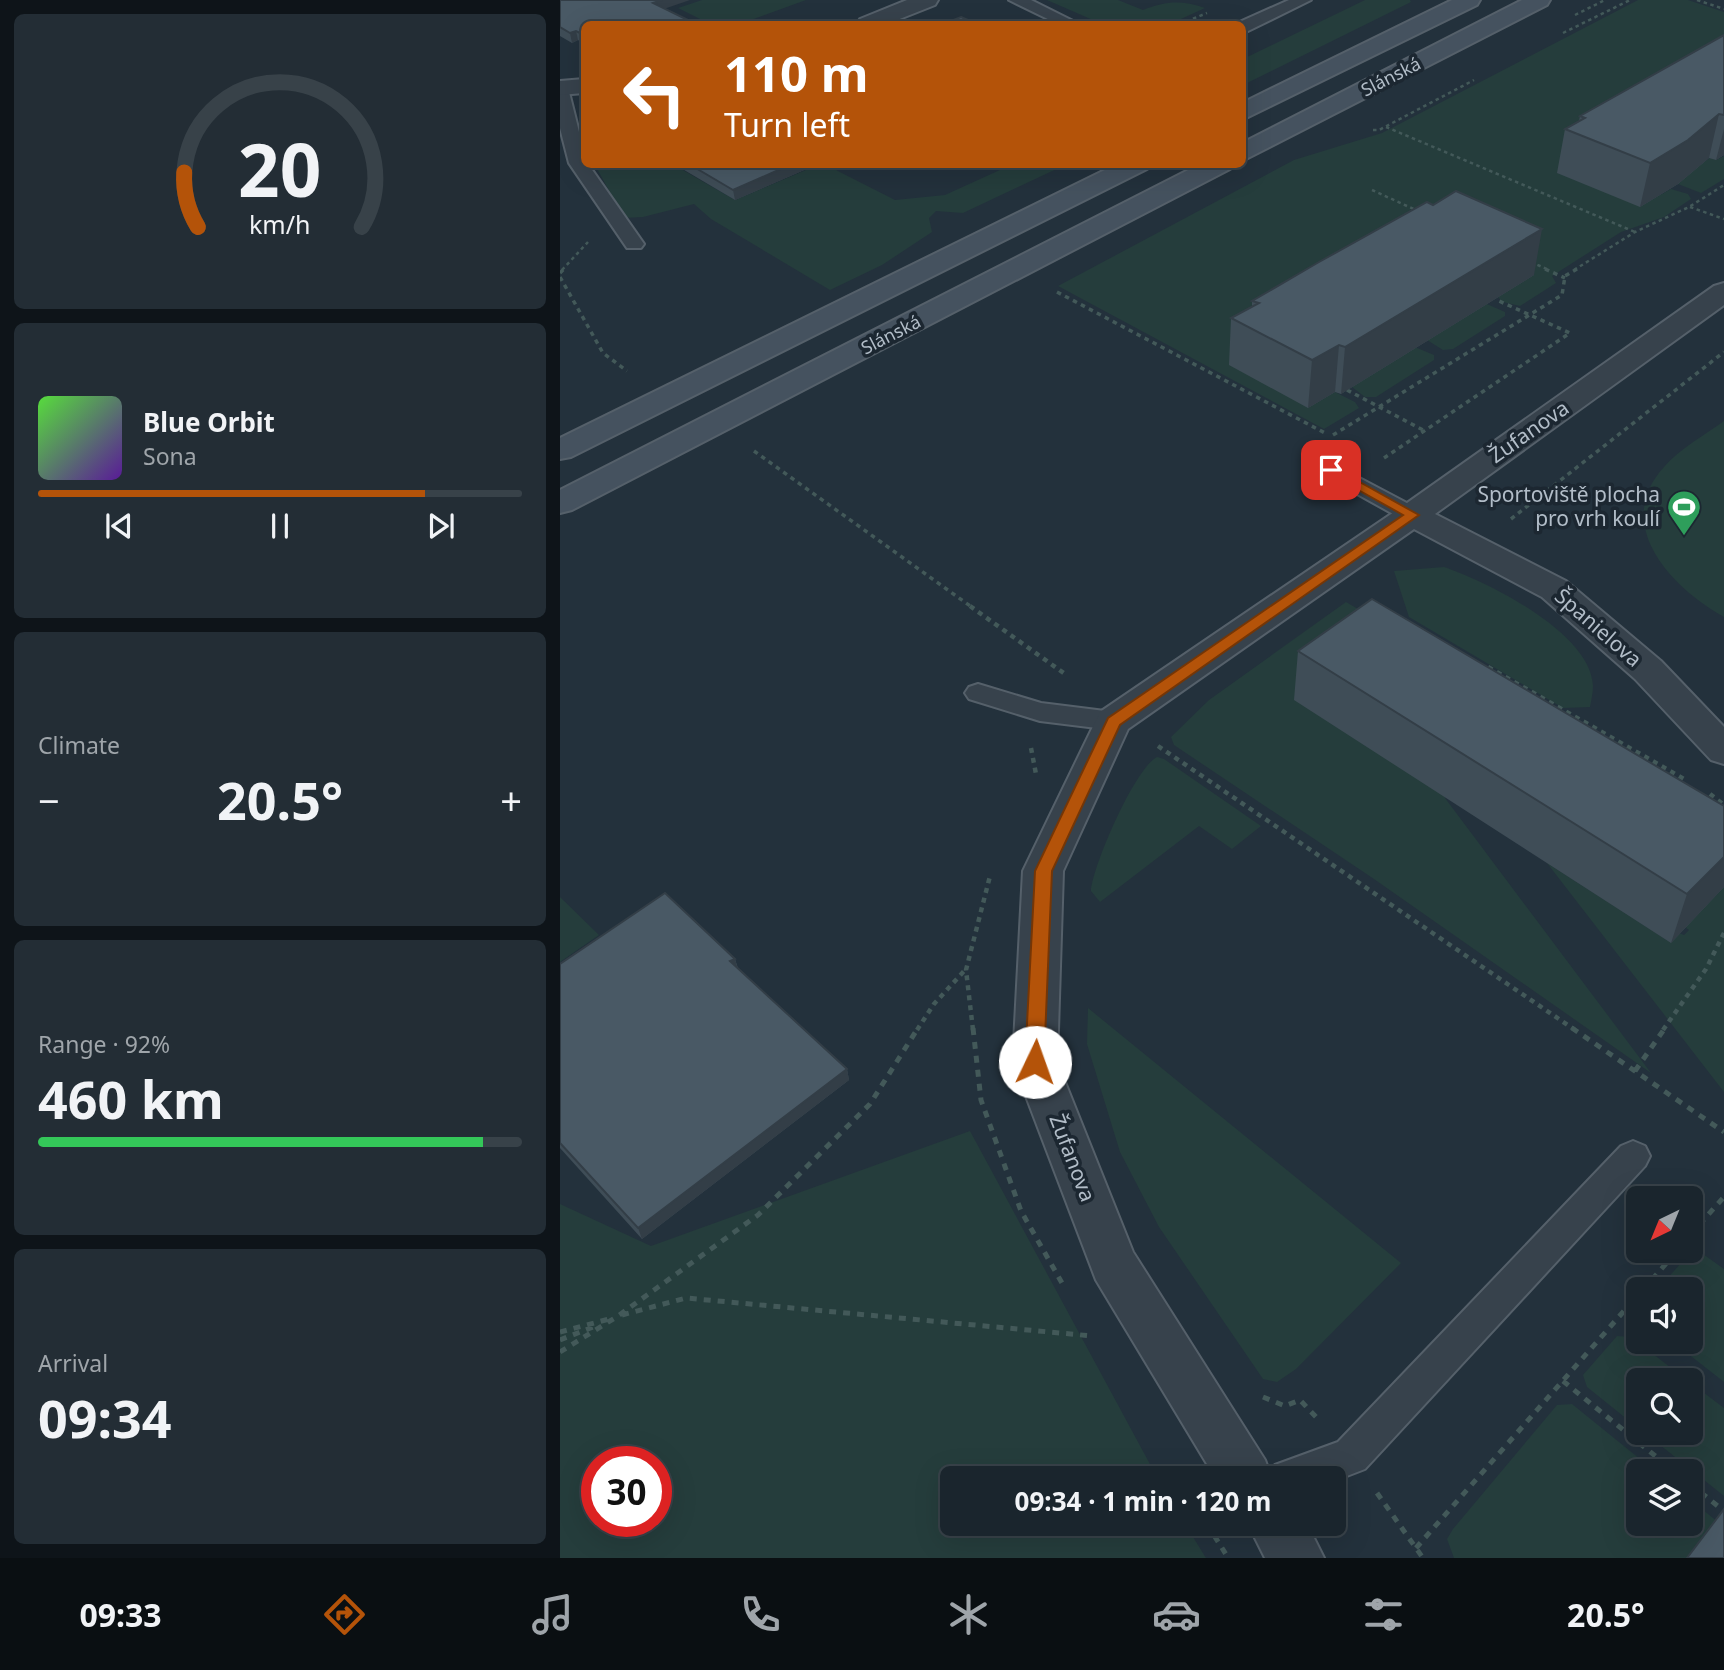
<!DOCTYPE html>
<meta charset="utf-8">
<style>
body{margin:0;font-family:"Noto Sans",sans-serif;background:#232d35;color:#f1f3f6;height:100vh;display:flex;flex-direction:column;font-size:26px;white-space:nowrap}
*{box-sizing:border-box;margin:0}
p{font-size:23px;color:#9fa5aa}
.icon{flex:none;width:38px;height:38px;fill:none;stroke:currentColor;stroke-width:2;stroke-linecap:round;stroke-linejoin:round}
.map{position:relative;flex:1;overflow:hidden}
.drawer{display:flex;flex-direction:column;gap:14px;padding:14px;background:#0e1419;width:560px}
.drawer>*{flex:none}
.banner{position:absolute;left:21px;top:21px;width:665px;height:147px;border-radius:10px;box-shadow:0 7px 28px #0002,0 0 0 2px #384249;background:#b45309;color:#fff;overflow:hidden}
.needle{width:46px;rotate:223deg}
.fabs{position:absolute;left:1066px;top:1186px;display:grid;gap:14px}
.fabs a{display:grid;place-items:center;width:77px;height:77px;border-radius:10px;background:#1a252d;box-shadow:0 7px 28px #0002,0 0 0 2px #384249;font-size:35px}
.speed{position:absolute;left:21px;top:1446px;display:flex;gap:14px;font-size:35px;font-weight:700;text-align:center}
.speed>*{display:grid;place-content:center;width:91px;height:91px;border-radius:50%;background:#1a252d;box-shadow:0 7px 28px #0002,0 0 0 2px #384249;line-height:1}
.speed .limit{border:10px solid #d22;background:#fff;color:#111}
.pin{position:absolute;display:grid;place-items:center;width:60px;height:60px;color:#fff;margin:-30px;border-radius:14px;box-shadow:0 4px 10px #0006}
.me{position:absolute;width:77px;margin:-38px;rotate:3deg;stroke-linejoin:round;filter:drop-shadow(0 0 5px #0008)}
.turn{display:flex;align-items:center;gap:24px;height:147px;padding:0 28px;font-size:32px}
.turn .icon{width:91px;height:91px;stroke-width:2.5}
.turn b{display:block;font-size:49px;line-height:60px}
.big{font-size:52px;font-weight:700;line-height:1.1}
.drawer .tile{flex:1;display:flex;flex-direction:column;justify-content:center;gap:10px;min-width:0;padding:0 24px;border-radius:10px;background:#232d35}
.drawer .dial{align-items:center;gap:0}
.dial svg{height:182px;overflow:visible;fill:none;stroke:#384249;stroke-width:7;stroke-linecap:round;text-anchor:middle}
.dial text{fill:#f1f3f6;stroke:none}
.song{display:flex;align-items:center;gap:21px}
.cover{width:84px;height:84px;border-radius:10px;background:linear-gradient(135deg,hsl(110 70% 55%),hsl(270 70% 35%))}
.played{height:7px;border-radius:4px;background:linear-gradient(90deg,#b45309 80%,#384249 80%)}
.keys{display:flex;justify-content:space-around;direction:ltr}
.heat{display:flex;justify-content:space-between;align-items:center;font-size:38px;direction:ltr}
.charge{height:10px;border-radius:5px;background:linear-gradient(90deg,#34c759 92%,#384249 0)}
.trip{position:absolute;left:380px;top:1466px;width:406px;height:70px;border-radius:10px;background:#1a252d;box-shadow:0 7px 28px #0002,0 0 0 2px #384249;font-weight:700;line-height:70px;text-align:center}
.tab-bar{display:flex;height:112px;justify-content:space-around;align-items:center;background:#0a0f12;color:#9fa5aa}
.tab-bar .icon{width:49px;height:49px}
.tab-bar .on{color:#b45309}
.tab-bar b{font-size:32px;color:#f1f3f6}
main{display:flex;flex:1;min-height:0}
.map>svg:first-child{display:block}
</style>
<main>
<section class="drawer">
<div class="tile dial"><svg viewBox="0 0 100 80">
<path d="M14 69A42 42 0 1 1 86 69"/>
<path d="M14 69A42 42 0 0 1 8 45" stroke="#b45309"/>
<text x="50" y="56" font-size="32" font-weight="700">20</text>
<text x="50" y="72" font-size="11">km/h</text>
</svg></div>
<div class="tile">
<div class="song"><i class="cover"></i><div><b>Blue Orbit</b><p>Sona</p></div></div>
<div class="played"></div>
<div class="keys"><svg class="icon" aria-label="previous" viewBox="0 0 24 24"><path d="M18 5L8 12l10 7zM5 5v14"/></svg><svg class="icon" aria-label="pause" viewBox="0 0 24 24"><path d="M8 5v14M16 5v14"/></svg><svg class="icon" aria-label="next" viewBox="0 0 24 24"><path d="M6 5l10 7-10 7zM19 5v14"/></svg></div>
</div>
<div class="tile"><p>Climate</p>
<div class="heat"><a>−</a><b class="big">20.5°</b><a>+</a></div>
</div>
<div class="tile"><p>Range · 92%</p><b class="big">460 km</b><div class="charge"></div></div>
<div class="tile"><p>Arrival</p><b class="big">09:34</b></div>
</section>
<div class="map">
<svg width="1164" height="1558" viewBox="0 0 1164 1558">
<rect width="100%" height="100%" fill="#23313c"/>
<path fill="#253d3c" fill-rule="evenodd" d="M 142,0 L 246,0 L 180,24 L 150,24 L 118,8 Z
M 487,0 L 558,0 L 583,10 C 606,1 621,0 645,8 L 610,24 L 542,24 Z
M 805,0 L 850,0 L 851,2 L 683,85 L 683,59 Z
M 1078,0 L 1128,0 L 1164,12 L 1164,77 L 1100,195 L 1111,189 L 1128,194 L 1131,199 L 1104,217 L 1061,232 L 992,276 L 996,283 L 960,306 L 943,302 L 938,297 L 775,392 L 795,402 L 799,408 L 764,429 L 498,286 L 734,160 L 822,133 Z
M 1164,156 L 1164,179 L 1141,193 L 1118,184 L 1115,180 L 1150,158 L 1156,160 Z
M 35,165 L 114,165 L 175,200 L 258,165 L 266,165 L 335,200 L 385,195 L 451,165 L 505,165 L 403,213 L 376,211 L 369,218 L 372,232 L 322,265 L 270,290 L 151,219 L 134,204 L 83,217 L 64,218 Z
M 920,301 L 945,312 L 945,316 L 893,349 L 883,350 L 867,340 Z
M 850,345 L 874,355 L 874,360 L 816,397 L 805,397 L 792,387 Z
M 1164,421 L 1164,617 C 1112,588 1051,525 1104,467 C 1119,449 1145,435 1164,421 Z
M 884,567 C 928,582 1031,633 1033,686 C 1033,693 1031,701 1030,707 L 1003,708 L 849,617 L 834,571 Z
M 786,602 L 888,662 L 885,798 L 1091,1073 L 814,879 L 614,745 L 611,737 L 649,700 Z
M 597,757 L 604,759 L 701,826 L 672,849 L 639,826 L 540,902 L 531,891 C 533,865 575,768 597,757 Z
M 987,863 L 1110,942 L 1119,933 L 1124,935 L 1129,930 L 1125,927 L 1164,887 L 1164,1092 Z
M 0,897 L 39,935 L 0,962 Z
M 528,1008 L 841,1263 L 736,1369 L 717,1382 L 703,1379 L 599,1227 L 560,1152 L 527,1044 Z
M 410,1131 L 598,1479 L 392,1479 L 392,1524 L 625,1524 L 646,1558 L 0,1558 L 0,1204 L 91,1246 ZM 37,1461 L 96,1461 L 96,1521 L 37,1521 Z
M 1130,1253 L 1143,1254 L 1164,1269 L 1164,1382 L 1113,1342 L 1130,1342 L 1130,1290 L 1097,1290 Z
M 1057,1336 L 1071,1337 L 1128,1381 L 1078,1381 L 1078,1428 L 1027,1387 L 1023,1375 Z
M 1131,1383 L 1164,1408 L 1164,1496 L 1085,1433 L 1130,1433 Z
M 1012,1404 L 1096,1472 L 1078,1472 L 1078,1524 L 1130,1524 L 1131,1500 L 1159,1523 L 1164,1533 L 1153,1558 L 894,1558 L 887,1539 L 893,1529 L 997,1405 Z"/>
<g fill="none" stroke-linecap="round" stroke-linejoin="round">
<g stroke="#55606a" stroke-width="4">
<path id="service" d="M 449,0 L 471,0 L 519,24 L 498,24 Z
M 729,0 L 751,0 L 688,31 L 682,32 L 682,24 L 675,24 Z
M 0,87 L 9,92 L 24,152 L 24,164 L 28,164 L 84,244 L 81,248 L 67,248 L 9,163 L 0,128 Z
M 771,463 L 860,510 L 864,515 L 860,520 L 852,522 L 844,520 L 763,475 L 759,470 L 763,465 Z
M 418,684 L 481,703 L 553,712 L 563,714 L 567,721 L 563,728 L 553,730 L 480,721 L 409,699 L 405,693 L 409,687 Z
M 1073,1141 L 1085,1146 L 1090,1156 L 1085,1166 L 805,1469 L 774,1481 L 774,1479 L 710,1479 L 715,1465 L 778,1442 L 1061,1146 Z"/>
</g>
<g stroke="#55606a" stroke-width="4">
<path id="minor" d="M 347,0 L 378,0 L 375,5 L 327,24 L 297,24 L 300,19 Z
M 24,79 L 24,93 L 0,95 L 0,81 Z
M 1164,283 L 1164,305 L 875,514 L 1006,581 L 1101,661 L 1164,727 L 1164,764 L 1151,760 L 1075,679 L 982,597 L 854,529 L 568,729 L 503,871 L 497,1062 L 573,1252 L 705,1460 L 712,1479 L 656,1479 L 536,1280 L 453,1062 L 463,871 L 540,712 L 840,508 L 1154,286 Z
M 688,1524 L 747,1524 L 764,1558 L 705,1558 Z"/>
</g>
<g stroke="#55606a" stroke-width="4">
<path id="secondary" d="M 892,0 L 920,0 L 917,5 L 682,120 L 682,103 Z
M 962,0 L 990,0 L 987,5 L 682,161 L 682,143 Z
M 557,164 L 591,164 L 587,169 L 11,457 L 0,459 L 0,438 Z
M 640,164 L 674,164 L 670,169 L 12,510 L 0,513 L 0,490 Z"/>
</g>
<path stroke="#435959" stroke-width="2.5" stroke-dasharray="3.5 3.5" stroke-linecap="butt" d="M 1137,0 L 1164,9
M 1015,15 L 1045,0
M 620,24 L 647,13
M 1003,33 L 1070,0
M 826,127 L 1075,232
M 813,130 L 819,130 L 914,80
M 812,190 L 858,211
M 1130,207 L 1164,219
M 971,262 L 989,270
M 2,270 L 28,242
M 1014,270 L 1075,232 L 1129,207 L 1164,185"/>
<path stroke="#435959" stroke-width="3.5" stroke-dasharray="4.5 4.5" stroke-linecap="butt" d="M 985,269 L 1005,278
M 0,273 L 4,269
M 0,277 L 43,353 L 67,371
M 497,292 L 765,433
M 787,390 L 863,430
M 773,435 L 1002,295 L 1005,276 L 1017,269
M 194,451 L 413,608
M 824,458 L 1010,333 L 939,301
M 951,519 L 1164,352"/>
<path stroke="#435959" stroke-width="4.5" stroke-dasharray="5 5" stroke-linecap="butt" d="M 410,606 L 505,674
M 928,667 L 1124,779
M 598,746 L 1015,1030
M 471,748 L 476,774
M 1150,794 L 1164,805
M 357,1030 L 374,1004 L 405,970
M 413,1030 L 406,970 L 430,876
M 1103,1030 L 1146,969 L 1164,933"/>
<path stroke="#435959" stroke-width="5" stroke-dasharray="7 7" stroke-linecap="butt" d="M 413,1028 L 421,1100 L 461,1211 L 502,1283
M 1012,1028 L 1164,1132
M 1075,1071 L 1105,1028
M 1130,1235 L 1164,1197
M 1083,1290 L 1117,1251
M 62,1315 L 126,1298 L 532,1336
M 0,1332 L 53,1318
M 0,1340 L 38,1325
M 0,1352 L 58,1316 L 198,1215 L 310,1104 L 358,1028
M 1003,1381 L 1115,1472
M 703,1397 L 725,1406 L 740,1400 L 757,1418
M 1130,1484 L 1164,1511
M 817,1493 L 863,1558
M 647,1524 L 667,1556
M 856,1548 L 1078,1295"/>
<use href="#service" fill="#37424c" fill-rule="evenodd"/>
<use href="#minor" fill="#37424c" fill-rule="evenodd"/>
<use href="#secondary" fill="#45525f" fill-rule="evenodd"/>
</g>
<path fill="#3f4d57" d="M 0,0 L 24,24 L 24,44 L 18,40 L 12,43 L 0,36 Z
M 1164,35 L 1164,155 L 1156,160 L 1149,158 L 1118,184 L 1080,207 L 997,173 L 1005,129 L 1019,121 L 1020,116 Z
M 114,164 L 258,164 L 175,200 Z
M 974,275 L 781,394 L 775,392 L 748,408 L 669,365 L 671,318 L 692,307 L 692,301 Z
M 738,651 L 1164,806 L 1164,887 L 1111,943 L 734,700 Z
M 175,959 L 178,968 L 287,1069 L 289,1080 L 82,1239 L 0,1148 L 0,964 Z"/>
<path fill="#333e47" d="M 102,0 L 130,0 L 95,12 L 93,3 Z
M 16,31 L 18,40 L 12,43 L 10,33 Z
M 1159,114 L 1149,158 L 1118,184 L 1080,207 L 1090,163 Z
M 1164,129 L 1164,155 L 1156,160 Z
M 232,164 L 258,164 L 175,200 L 173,190 Z
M 982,229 L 974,275 L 781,394 L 785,347 Z
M 779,345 L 775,392 L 748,408 L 752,360 Z
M 1164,857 L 1164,887 L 1111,943 L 1127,894 Z
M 175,959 L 178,970 L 170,961 Z
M 287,1069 L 289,1080 L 82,1239 L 78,1228 Z"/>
<path fill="#495965" stroke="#333e47" stroke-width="2" d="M 0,0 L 102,0 L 93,3 L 136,24 L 24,24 L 24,35 L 16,31 L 10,33 L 0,27 Z
M 401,17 L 417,24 L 383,24 Z
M 1164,35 L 1164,115 L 1159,114 L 1128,140 L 1090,163 L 1005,129 L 1025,118 L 1020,116 Z
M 129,164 L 232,164 L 173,190 Z
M 896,191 L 982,229 L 785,347 L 779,345 L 752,360 L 671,318 L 699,303 L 692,301 L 759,262 L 867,202 L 873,205 Z
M 812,599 L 1164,806 L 1164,857 L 1127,894 L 738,651 Z
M 105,893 L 175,959 L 170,961 L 287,1069 L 78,1228 L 0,1143 L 0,964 Z
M 1164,1509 L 1164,1558 L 1127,1558 Z"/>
<path fill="#b45309" stroke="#753606" stroke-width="2" d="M 771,466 L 859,515 L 560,725 L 492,871 L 484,1062 L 481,1067 L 475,1070 L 468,1067 L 465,1062 L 475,871 L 548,718 L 843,515 L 766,472 L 766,467 Z"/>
<defs>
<g id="stadium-pin" transform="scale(1.75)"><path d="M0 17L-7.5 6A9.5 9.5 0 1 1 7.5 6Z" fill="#2e9e5b" stroke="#1c2731"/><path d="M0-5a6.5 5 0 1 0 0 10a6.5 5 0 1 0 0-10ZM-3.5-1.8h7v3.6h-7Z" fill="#fff"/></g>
</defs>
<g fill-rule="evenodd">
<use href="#stadium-pin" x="1124" y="507"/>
</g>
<g text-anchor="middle" stroke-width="7" stroke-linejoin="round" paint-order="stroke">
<g font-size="18" fill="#b2bdc8" stroke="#1c2731">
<text transform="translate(831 77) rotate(-27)" y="6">Slánská</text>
<text transform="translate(331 335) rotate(-27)" y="6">Slánská</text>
</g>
<g font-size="21" fill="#b2bdc8" stroke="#1c2731">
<text transform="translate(969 432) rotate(-35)" y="7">Žufanova</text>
<text transform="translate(1038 628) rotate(41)" y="7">Španielova</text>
<text transform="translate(512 1158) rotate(69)" y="7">Žufanova</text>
</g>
<g font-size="21" fill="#b2bdc8" stroke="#1c2731" text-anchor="end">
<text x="1100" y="502">Sportoviště plocha<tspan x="1100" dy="24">pro vrh koulí</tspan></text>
</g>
</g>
</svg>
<div class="fabs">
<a><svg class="needle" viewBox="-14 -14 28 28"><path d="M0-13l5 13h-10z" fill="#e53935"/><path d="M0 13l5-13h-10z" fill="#9fa5aa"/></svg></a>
<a><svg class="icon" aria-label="sound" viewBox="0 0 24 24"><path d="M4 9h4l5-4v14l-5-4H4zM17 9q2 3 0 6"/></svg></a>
<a><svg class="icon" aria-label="search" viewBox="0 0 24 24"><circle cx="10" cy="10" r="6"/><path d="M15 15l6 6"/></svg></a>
<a><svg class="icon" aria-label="layers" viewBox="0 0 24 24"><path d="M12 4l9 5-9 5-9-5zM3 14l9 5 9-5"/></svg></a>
</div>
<div class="speed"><div class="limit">30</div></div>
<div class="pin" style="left:771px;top:470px;background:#d93025"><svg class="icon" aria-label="arrive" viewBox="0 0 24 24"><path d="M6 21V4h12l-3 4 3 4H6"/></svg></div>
<svg class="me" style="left:475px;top:1062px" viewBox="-20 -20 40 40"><circle r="19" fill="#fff"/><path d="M0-13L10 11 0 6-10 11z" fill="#b45309"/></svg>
<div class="trip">09:34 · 1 min · 120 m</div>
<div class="banner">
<div class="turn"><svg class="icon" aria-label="left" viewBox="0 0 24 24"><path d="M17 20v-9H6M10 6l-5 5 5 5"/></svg><div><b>110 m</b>Turn left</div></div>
</div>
</div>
</main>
<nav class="tab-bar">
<b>09:33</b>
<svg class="icon on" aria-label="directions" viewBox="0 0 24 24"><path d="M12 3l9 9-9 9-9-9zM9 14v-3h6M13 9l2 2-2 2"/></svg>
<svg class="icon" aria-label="music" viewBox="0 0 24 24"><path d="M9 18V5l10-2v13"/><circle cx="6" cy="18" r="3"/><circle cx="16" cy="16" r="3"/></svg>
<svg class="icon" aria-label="phone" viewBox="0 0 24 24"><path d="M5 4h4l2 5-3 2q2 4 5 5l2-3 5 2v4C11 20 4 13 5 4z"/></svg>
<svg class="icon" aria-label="climate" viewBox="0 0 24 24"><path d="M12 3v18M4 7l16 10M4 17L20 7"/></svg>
<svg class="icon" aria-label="car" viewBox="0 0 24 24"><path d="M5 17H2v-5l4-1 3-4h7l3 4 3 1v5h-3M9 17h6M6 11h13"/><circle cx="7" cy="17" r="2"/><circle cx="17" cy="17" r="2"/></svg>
<svg class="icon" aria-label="filters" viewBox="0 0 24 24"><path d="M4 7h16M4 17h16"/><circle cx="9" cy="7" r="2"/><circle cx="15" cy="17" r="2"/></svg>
<b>20.5°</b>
</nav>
